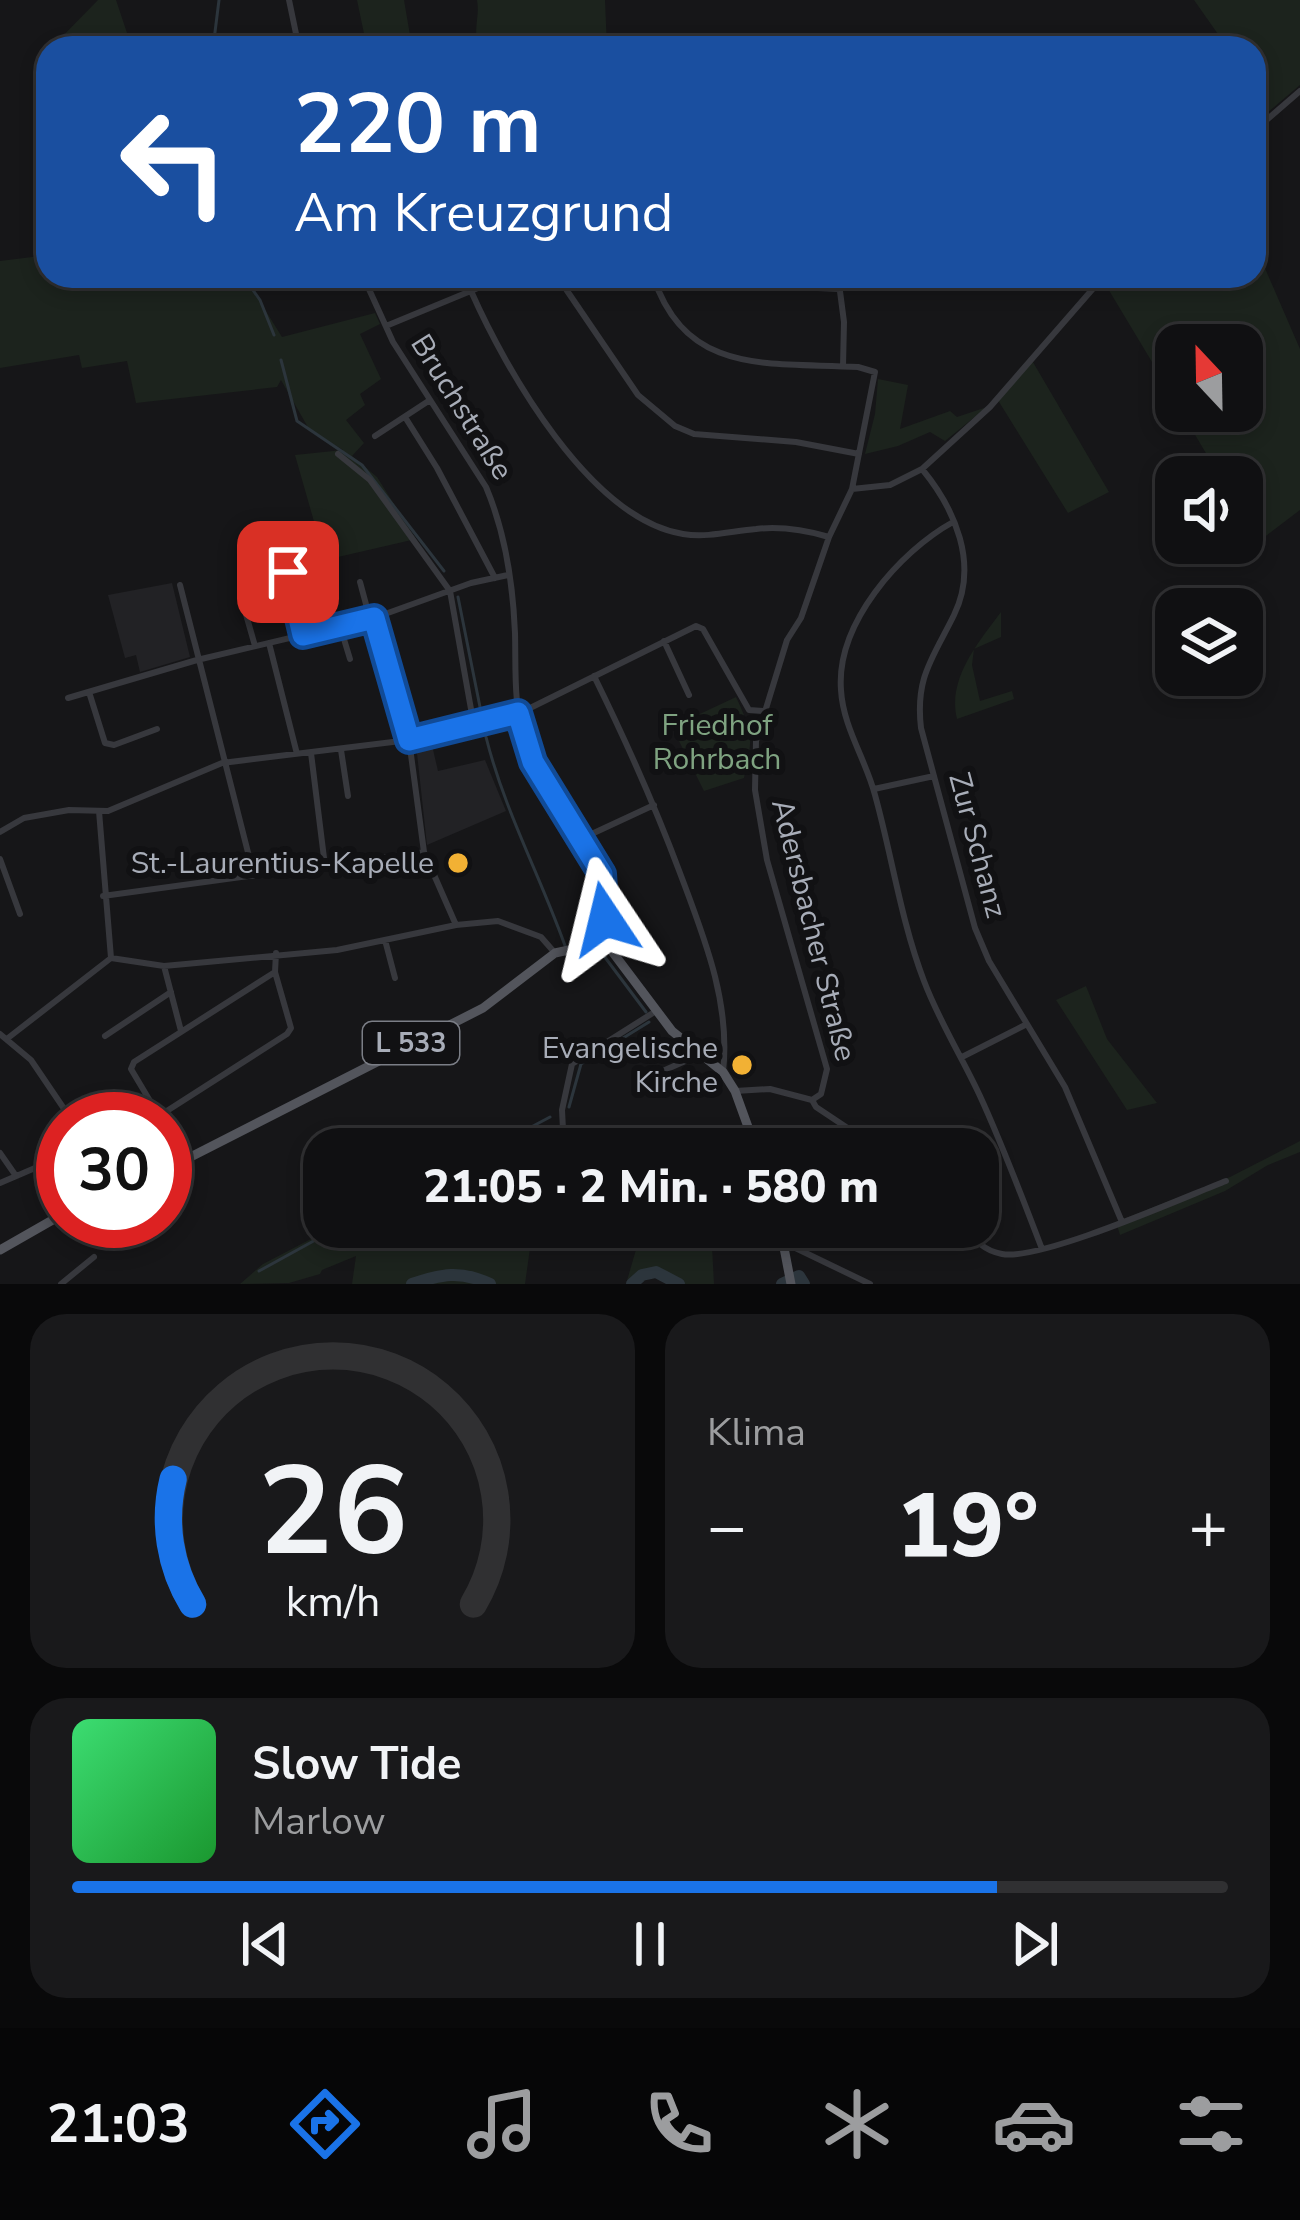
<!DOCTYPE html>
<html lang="de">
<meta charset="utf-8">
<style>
body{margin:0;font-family:"Nunito Sans",sans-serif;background:#19191b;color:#f1f3f6;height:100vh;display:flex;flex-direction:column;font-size:45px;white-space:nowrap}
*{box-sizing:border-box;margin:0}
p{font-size:39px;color:#9c9d9f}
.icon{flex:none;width:66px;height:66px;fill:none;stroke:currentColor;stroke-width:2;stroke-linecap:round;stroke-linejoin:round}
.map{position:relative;height:1284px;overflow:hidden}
.panel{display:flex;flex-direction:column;gap:30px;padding:30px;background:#09090a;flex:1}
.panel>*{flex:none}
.top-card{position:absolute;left:36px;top:36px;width:1230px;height:252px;border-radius:36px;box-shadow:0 6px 18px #0003,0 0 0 3px #303032;background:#1a4fa0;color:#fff;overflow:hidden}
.needle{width:78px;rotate:338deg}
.buttons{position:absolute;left:1155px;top:324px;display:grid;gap:24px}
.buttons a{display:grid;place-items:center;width:108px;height:108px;border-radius:24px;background:#101012;box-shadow:0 6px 18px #0003,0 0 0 3px #303032;font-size:60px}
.speed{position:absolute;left:36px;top:1092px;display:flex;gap:24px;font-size:60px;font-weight:700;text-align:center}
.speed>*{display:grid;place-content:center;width:156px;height:156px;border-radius:50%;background:#101012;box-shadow:0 6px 18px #0003,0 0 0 3px #303032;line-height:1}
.speed .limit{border:18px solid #d22;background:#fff;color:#111}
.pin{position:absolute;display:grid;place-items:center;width:102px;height:102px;color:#fff;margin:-51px;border-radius:24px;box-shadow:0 6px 18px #0006}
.me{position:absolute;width:132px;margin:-66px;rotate:350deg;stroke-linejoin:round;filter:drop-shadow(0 0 9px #0008)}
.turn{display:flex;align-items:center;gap:42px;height:252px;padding:0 60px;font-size:54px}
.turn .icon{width:156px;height:156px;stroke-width:2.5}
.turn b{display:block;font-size:84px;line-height:102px}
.big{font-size:90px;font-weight:800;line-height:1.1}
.panel .widget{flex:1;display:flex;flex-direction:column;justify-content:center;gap:18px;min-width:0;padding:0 42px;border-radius:36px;background:#19191b}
.panel .dial{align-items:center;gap:0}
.dial svg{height:312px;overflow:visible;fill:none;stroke:#303032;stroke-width:7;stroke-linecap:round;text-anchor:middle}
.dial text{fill:#f1f3f6;stroke:none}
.song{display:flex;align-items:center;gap:36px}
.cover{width:144px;height:144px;border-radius:18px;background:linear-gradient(135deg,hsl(140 70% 55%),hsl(130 70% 35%))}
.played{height:12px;border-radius:6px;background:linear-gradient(90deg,#1a73e8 80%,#303032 80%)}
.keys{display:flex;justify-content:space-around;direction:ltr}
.heat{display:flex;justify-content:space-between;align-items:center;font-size:66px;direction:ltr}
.panel .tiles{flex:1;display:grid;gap:30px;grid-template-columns:1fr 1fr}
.widget:last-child{grid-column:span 2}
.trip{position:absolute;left:303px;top:1128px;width:696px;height:120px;border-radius:36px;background:#101012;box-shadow:0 6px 18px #0003,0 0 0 3px #303032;font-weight:800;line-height:120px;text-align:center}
.menu{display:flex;height:192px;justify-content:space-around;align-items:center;background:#060607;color:#9c9d9f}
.menu .icon{width:84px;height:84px}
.menu .on{color:#1a73e8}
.menu b{font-size:54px;color:#f1f3f6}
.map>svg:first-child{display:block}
</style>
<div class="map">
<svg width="1300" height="1284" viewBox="0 0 1300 1284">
<rect width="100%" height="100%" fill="#161618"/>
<path fill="#222225" d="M 172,583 L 190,657 L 140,672 L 136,655 L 125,658 L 108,595 Z
M 431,741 L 438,771 L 485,760 L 506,811 L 427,845 L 416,744 Z"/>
<path fill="#1c231d" d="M 98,0 L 116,0 L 132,48 L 51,48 Z
M 357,0 L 404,0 L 411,41 L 390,48 L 367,48 Z
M 477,0 L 605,0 L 607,48 L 478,48 C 473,26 480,18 477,0 Z
M 1194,0 L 1300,0 L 1300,85 L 1260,119 L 1254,111 L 1254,48 L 1208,48 L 1220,37 Z
M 1254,243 L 1300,349 L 1300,510 L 1258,542 L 1242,515 L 1242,477 L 1220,477 L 1181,411 L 1242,411 L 1242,345 L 1176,345 L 1176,402 L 1101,277 L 1254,276 Z
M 48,255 L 48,276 L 244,276 L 282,337 L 375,313 L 380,324 L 360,334 L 381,379 L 360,394 L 365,405 L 346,420 L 364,443 L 352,456 L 377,477 L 416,539 L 325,560 L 295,455 L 343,450 L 309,429 L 281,380 L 277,387 L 136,403 L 127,361 L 82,368 L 79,355 L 0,368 L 0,261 Z
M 1030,357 L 1109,492 L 1068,513 L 996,397 Z
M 878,379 L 908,385 L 900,429 L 950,411 L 957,417 L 987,407 L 945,441 L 930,432 L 898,446 L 865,454 L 875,414 Z
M 1001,612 L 1001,637 L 974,649 L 972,665 L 980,701 L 1012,691 L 1014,699 L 957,719 C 947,679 978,643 1001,612 Z
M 736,697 C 755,738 752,736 744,778 L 704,791 L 672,727 Z
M 1086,986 L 1107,1039 L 1157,1103 L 1127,1110 L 1056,1000 Z
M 1300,1141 L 1300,1152 L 1268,1165 L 1225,1191 L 1120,1235 L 1116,1222 L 1230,1177 Z
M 334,1227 L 533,1227 L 525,1284 L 352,1284 L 356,1256 L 322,1270 L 320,1274 L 289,1283 L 240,1284 L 263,1264 Z
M 711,1227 L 714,1284 L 671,1284 L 656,1274 L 638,1284 L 626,1284 L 642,1229 Z"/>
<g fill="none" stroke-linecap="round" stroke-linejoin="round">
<path stroke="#2c353c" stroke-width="3" d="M 213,48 L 219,0
M 243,276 L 260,300 L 274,335
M 281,360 L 297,421 L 362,465 L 444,571
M 458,597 L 481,712
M 486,737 C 505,813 543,881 568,954 L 604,956 L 646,1012
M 569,1107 L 581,1064 L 649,1022
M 490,1149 L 550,1117
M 259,1271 L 339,1227"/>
<path stroke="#2c353c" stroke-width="12" d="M 412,1284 C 442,1274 460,1270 490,1284
M 632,1284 L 642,1275 L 656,1272 L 679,1284
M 782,1284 L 799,1276 L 804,1284"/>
<path stroke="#37383d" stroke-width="6" d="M 289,0 L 299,48
M 1254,131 L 1300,91
M 363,276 L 393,342 L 486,487 C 505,532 513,584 515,633 C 516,671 513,706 526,743 C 555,823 621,849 601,946
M 557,276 L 638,395 L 675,426 L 694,434 L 796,442 L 859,454
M 653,276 C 686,377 770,362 858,367 L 875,372 L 852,489 L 829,537 L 801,618 L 787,640 L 756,741 L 755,790 L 767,860 L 827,1069 L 821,1094 L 812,1100
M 736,276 L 772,286 L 840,289
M 838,276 L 844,322 L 843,366
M 471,291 C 506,370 590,519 683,534 C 708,538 732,531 756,529 C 782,526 805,530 829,537
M 386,326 L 507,276
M 405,417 L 437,468 L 495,578
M 375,436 L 430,400
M 338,454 L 370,480 L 450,591 L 474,726
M 922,469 C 955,509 979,564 954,615 C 933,658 915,677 921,728 L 975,928 L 989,961 L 1065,1087 L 1122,1222
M 852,489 L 890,485 L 922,469 L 990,407 L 1104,276
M 953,522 C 899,552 836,624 841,690 C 843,727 866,760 875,795 C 892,856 901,921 924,981 C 939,1021 962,1057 980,1096 C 1003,1146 1022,1197 1042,1249
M 288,572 L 303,635
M 360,582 L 370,619
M 180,585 L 254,876
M 245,611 L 255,646
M 374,618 L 409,740 L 424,852 L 456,925
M 340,626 L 350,659
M 664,641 L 689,695
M 269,643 L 297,754
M 594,676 C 626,741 655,806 680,873 C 704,937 731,1003 723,1072
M 89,692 L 105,743 L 114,745 L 157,729
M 68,698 L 197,660 L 374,618 L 471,583 L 508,575
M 341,750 L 348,796
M 311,753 L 325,866
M 874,789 L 934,776
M 0,832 L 24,818 L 69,810 L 108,811 L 222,763 L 409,740 L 518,714 L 696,626 L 703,629 L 749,710 L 763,711
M 583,838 L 654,805
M 0,859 L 20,914
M 103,896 L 424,852
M 385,940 L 395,978
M 111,958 L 164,966 L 337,950 L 456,925 L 498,921 L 541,937 L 555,953
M 164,966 L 181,1031
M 275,972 L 134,1062 L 131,1069 L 159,1116 L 287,1034 L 291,1028 L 275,972 L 276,953
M 0,1034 L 31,1060 L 71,1119
M 105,1036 L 171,992
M 8,1038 L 111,958 L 99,811
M 962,1057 L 1027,1024
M 647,1078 L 701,1054
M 735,1091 L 770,1089 L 812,1100
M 812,1100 L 816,1107 L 879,1149
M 564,1149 L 562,1110 L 572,1064 L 656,1011
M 704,1149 L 753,1139
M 0,1153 L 16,1176
M 0,1183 L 63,1156
M 964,1227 C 975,1240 984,1251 1002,1254 C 1041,1261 1182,1198 1226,1181
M 785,1243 L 870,1284
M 61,1284 L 94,1257"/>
<path stroke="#53555c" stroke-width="9" d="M 165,1170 L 483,1008 L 555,953 L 592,945 L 611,950 L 672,1031 L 723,1072 L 735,1091 L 756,1149
M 780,1227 L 791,1284
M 0,1250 L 63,1214"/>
</g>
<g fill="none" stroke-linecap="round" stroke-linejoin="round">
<g stroke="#114b97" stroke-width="30">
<path id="route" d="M 288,572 L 303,635 L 374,618 L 409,740 L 518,713 L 533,762 L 602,874 L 605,919"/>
</g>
<use href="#route" stroke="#1a73e8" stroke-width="21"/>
</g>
<g fill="#f2b134" stroke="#111113" stroke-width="4.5">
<circle cx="458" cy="863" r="12"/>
<circle cx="742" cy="1065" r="12"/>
</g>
<g text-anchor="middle" stroke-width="12" stroke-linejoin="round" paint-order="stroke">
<rect fill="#111113" stroke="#7b7e86" stroke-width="3" x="363" y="1022" width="96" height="42" rx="9"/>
<g font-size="27" font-weight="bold" fill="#a8adb8">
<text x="411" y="1052">L 533</text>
</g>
<g font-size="30" fill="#a8adb8" stroke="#111113">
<text transform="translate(462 407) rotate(58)" y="10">Bruchstraße</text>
<text transform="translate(978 845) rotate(75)" y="10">Zur Schanz</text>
<text transform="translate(814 930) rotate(76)" y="10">Adersbacher Straße</text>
</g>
<g font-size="30" fill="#7fa381" stroke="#111113">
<text x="717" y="735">Friedhof<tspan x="717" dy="34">Rohrbach</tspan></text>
</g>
<g font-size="30" fill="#a8adb8" stroke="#111113" text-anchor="end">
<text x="434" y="873">St.-Laurentius-Kapelle</text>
<text x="718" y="1058">Evangelische<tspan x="718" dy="34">Kirche</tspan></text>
</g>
</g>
</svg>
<div class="buttons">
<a><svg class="needle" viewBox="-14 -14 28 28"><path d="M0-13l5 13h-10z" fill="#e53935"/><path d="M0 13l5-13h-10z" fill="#9c9d9f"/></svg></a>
<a><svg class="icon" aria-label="sound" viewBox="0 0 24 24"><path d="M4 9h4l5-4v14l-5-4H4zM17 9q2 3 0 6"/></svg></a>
<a><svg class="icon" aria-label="layers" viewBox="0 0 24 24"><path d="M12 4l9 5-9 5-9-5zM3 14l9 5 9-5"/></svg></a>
</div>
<div class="speed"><div class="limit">30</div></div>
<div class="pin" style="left:288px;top:572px;background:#d93025"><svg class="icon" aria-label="arrive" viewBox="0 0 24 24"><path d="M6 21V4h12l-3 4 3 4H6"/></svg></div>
<svg class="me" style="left:605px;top:919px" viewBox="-20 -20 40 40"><path d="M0-17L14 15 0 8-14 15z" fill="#1a73e8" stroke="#fff" stroke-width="4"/></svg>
<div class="trip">21:05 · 2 Min. · 580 m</div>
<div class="top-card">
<div class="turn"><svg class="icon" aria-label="left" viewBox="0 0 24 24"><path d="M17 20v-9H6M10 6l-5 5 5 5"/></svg><div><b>220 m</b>Am Kreuzgrund</div></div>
</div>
</div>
<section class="panel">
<div class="tiles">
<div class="widget dial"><svg viewBox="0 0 100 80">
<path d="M14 69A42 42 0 1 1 86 69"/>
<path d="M14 69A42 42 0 0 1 9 37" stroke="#1a73e8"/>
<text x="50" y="56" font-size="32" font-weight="700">26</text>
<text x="50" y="72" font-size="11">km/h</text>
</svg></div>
<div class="widget"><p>Klima</p>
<div class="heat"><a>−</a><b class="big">19°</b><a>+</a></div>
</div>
<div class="widget">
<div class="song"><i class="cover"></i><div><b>Slow Tide</b><p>Marlow</p></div></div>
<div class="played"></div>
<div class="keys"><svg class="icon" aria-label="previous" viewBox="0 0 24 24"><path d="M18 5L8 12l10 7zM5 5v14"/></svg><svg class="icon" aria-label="pause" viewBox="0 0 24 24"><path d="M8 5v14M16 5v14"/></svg><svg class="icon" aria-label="next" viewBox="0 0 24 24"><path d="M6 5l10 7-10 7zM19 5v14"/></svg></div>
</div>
</div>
</section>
<nav class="menu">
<b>21:03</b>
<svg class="icon on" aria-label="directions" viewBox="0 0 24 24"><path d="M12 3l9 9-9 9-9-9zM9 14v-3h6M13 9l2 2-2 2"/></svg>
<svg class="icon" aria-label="music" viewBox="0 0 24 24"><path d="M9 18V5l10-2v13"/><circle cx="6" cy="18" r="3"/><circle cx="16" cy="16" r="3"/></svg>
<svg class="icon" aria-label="phone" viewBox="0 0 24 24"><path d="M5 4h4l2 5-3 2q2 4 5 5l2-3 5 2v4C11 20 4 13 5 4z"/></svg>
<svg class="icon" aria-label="climate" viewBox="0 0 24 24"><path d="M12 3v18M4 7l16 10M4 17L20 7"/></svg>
<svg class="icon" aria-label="car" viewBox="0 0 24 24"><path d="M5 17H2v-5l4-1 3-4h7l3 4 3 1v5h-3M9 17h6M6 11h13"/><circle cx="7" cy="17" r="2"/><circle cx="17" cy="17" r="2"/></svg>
<svg class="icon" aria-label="filters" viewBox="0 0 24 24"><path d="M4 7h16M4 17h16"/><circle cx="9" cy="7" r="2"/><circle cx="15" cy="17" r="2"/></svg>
</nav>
